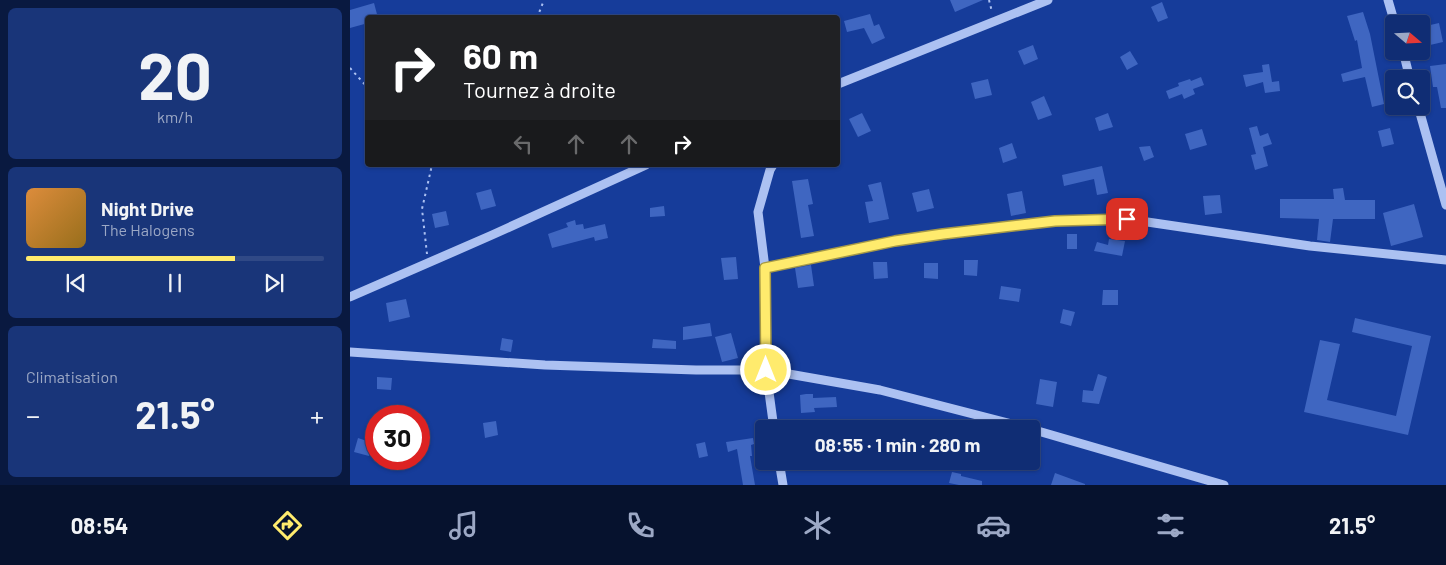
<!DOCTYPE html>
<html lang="fr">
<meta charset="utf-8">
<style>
body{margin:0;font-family:Barlow,sans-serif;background:#193579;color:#f1f3f6;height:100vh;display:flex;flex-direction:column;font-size:19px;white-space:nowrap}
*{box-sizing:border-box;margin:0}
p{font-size:16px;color:#9ca8c5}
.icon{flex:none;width:28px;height:28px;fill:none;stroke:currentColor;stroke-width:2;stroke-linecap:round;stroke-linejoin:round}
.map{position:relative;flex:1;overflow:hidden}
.drawer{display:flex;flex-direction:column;gap:8px;padding:8px;background:#091940;width:350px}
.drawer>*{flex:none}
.banner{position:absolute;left:15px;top:15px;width:475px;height:152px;border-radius:5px;box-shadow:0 1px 4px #0004,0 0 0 1px #304986;background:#202124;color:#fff;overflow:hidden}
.needle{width:32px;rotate:109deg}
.tools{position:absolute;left:1035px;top:15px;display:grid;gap:10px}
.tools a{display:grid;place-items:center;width:45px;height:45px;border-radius:5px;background:#102d74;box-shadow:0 1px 4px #0004,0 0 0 1px #304986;font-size:25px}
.speed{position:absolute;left:15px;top:405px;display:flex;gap:10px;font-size:25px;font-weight:700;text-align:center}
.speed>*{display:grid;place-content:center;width:65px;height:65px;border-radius:50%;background:#102d74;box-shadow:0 1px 4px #0004,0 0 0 1px #304986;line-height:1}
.speed .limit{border:8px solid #d22;background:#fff;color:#111}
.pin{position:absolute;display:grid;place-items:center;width:42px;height:42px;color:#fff;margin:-21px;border-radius:10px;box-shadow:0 2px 8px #0006}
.me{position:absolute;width:55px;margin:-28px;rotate:0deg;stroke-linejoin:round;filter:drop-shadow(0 0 4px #0008)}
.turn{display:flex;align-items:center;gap:18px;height:105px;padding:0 15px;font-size:22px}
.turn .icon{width:65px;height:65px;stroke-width:2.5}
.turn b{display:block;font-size:35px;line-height:42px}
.lanes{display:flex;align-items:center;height:48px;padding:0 15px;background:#0003;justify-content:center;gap:25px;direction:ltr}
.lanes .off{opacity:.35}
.big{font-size:38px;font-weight:700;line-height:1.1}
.drawer .card{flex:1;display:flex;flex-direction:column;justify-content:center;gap:8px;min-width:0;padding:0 18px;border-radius:8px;background:#193579}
.drawer .dial{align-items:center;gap:0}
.dial b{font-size:65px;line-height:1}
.song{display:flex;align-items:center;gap:15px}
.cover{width:60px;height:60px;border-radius:8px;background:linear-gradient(135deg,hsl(30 70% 55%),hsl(40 70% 35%))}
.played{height:5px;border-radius:2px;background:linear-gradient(90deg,#ffeb6d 70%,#304986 70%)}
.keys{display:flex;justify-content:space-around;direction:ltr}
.heat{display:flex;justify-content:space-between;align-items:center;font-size:28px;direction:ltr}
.trip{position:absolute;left:405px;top:420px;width:285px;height:50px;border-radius:5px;background:#102d74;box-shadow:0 1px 4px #0004,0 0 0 1px #304986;font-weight:700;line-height:50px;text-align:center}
.dock{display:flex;height:80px;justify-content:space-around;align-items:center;background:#06122e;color:#9ca8c5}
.dock .icon{width:35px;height:35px}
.dock .on{color:#ffeb6d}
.dock b{font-size:22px;color:#f1f3f6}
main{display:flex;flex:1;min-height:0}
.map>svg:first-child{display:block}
</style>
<main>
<section class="drawer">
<div class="card dial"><b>20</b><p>km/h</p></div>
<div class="card">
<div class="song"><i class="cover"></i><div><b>Night Drive</b><p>The Halogens</p></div></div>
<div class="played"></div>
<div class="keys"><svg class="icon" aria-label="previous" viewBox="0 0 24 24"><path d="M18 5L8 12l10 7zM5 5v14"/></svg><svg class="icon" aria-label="pause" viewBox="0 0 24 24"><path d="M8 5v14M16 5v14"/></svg><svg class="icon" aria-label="next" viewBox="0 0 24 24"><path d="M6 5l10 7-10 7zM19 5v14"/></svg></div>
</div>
<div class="card"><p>Climatisation</p>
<div class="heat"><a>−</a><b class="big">21.5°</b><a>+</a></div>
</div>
</section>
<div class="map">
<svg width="1096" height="485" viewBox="0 0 1096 485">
<rect width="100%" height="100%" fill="#163c9a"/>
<path fill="#3f66c1" d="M 600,0 L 633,0 L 605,12 Z
M 812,2 L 818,18 L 808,22 L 801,7 Z
M 24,3 L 28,18 L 18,18 L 18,23 L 0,28 L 0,10 Z
M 1013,12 L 1020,34 L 1034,104 L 1022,107 L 1015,77 L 993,82 L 991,74 L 1012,68 L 1007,40 L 1005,41 L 997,16 Z
M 520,14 L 524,26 L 529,24 L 535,38 L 522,44 L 514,28 L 497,32 L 494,21 Z
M 1089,23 L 1093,42 L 1080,45 L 1076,26 Z
M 683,45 L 688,59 L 674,65 L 668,51 Z
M 780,51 L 788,64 L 777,70 L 770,57 Z
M 919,64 L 922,82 L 929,81 L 930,91 L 915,93 L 913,82 L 896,87 L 893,75 L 913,72 L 912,65 Z
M 1096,64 L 1096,108 L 1091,108 L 1087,87 L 1083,87 L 1080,66 Z
M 851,77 L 854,85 L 843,89 L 845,94 L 834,99 L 832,94 L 819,99 L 816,91 L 829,86 L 828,83 L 840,79 L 841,81 Z
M 638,79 L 642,95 L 625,99 L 621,83 Z
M 694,96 L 702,115 L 688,120 L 681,102 Z
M 512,113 L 521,131 L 508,137 L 499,119 Z
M 758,113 L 763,127 L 749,131 L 745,118 Z
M 907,126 L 910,136 L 918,133 L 922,144 L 913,147 L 918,166 L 905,170 L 901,155 L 906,154 L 899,128 Z
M 1040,128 L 1044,144 L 1032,147 L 1028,131 Z
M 852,129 L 857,145 L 840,150 L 835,134 Z
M 662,143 L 667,158 L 653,163 L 649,148 Z
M 800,146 L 804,157 L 794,161 L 789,147 Z
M 752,166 L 758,193 L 747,195 L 744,179 L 714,186 L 712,175 Z
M 458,179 L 463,204 L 458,205 L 464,236 L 451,238 L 442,181 Z
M 531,182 L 539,219 L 519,223 L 515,202 L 523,201 L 518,185 Z
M 993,188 L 995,200 L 1025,200 L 1025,219 L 983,219 L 980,242 L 967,240 L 969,219 L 930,218 L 930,199 L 984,199 L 983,189 Z
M 141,189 L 146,206 L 131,210 L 126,193 Z
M 579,189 L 584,208 L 567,212 L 562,193 Z
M 672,191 L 676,213 L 661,216 L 657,194 Z
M 870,195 L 872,213 L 855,215 L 853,196 Z
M 1064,204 L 1073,237 L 1041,246 L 1033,213 Z
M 314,206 L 315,216 L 300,217 L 300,208 Z
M 96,211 L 99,225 L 85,228 L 82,214 Z
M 225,220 L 226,225 L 233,224 L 234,229 L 255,224 L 258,238 L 245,241 L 244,237 L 202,248 L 198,234 L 218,227 L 216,223 Z
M 717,234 L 727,234 L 727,249 L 717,249 Z
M 759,239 L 775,241 L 772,256 L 744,251 L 747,242 L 758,245 Z
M 386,257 L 388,279 L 374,280 L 371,258 Z
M 614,260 L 628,260 L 627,276 L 614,275 Z
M 523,262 L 537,262 L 538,278 L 524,279 Z
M 574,263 L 588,263 L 588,279 L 574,278 Z
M 461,265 L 464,286 L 448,288 L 445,268 Z
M 651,286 L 671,289 L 669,302 L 649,299 Z
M 753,290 L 768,290 L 768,305 L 752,305 Z
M 56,299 L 60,317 L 39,322 L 36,303 Z
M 713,309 L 725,312 L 721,326 L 710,323 Z
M 1005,318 L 1081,336 L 1058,435 L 954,412 L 970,340 L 990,344 L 977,400 L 1046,416 L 1062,346 L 1002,332 Z
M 360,323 L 362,336 L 333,340 L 333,327 Z
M 381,333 L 388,358 L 372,362 L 365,337 Z
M 152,338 L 163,340 L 161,352 L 150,350 Z
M 303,339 L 326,341 L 326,349 L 302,348 Z
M 748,374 L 757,377 L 749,404 L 732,402 L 733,390 L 743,391 Z
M 27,377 L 42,378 L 41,390 L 27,389 Z
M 690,379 L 707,382 L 703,407 L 686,404 Z
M 456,394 L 463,394 L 463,398 L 486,397 L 487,407 L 464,408 L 465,412 L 451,413 L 450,395 Z
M 146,421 L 148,435 L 135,438 L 133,423 Z
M 8,438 L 23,443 L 19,456 L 4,452 Z
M 403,438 L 404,444 L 401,445 L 402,456 L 400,456 L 405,485 L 393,485 L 387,449 L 378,452 L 376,442 Z
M 355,442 L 358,456 L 349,458 L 346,444 Z
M 602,472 L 611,474 L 611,476 L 632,481 L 632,485 L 609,485 L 599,483 Z
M 705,473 L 735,484 L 735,485 L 701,485 Z"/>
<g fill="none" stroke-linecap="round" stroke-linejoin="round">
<path stroke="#acc1f2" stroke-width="2" stroke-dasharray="2.5 4" stroke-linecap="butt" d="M 639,0 L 642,12
M 187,18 L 194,0
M 0,68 L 18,88
M 77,254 L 72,209 L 82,165"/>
<path stroke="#acc1f2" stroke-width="9" d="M 1038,0 L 1045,24
M 1053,51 L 1060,79
M 488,84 L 698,0
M 1068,106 L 1096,205
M 423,165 L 420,170 L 408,212 L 415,268 L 416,370 L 424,429
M 415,268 L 545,241 L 609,232 L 705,221 L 777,219 L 960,246 L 1096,260
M 0,297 L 142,235 L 296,165
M 0,352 L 195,365 L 346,370 L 416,370 L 530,390 L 681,429
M 681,429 L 874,485
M 429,461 L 433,485"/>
</g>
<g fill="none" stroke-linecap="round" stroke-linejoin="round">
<g stroke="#a69947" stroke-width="12">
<path id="route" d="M 416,370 L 415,268 L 545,241 L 593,234 L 705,221 L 777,219"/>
</g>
<use href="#route" stroke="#ffeb6d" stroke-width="9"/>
</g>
</svg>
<div class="tools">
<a><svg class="needle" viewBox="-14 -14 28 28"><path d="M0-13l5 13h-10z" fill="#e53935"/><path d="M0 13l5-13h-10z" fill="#9ca8c5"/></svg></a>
<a><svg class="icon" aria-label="search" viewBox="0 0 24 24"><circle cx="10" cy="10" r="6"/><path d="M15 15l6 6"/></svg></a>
</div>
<div class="speed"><div class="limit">30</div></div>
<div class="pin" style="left:777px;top:219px;background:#d93025"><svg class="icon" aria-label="arrive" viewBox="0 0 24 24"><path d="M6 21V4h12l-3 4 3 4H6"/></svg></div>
<svg class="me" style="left:416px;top:370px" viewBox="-20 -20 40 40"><circle r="17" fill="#ffeb6d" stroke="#fff" stroke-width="3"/><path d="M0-11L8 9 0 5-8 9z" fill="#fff"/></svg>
<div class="trip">08:55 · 1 min · 280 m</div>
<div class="banner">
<div class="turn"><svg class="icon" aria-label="right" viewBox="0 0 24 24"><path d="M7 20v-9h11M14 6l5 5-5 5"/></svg><div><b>60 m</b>Tournez à droite</div></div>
<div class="lanes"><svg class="icon off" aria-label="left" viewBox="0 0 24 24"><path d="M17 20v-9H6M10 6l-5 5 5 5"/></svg><svg class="icon off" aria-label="ahead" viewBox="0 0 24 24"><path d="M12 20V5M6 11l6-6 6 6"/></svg><svg class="icon off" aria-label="ahead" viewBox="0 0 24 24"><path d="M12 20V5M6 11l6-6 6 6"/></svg><svg class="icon" aria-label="right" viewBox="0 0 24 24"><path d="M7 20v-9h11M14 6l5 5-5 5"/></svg></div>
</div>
</div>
</main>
<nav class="dock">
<b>08:54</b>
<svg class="icon on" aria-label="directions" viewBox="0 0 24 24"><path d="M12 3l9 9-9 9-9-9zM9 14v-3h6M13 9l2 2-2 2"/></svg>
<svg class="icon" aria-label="music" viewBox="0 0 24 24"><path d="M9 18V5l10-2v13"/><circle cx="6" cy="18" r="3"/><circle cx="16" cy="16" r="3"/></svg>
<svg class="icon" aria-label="phone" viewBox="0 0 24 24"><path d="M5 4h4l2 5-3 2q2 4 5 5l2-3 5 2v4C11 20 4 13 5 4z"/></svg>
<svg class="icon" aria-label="climate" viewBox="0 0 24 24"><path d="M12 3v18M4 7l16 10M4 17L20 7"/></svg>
<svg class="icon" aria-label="car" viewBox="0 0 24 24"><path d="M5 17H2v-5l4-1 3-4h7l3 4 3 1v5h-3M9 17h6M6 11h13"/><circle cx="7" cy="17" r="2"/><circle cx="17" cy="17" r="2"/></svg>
<svg class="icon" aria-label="filters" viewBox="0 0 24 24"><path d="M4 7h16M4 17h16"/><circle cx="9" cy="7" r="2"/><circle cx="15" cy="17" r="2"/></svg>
<b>21.5°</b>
</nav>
